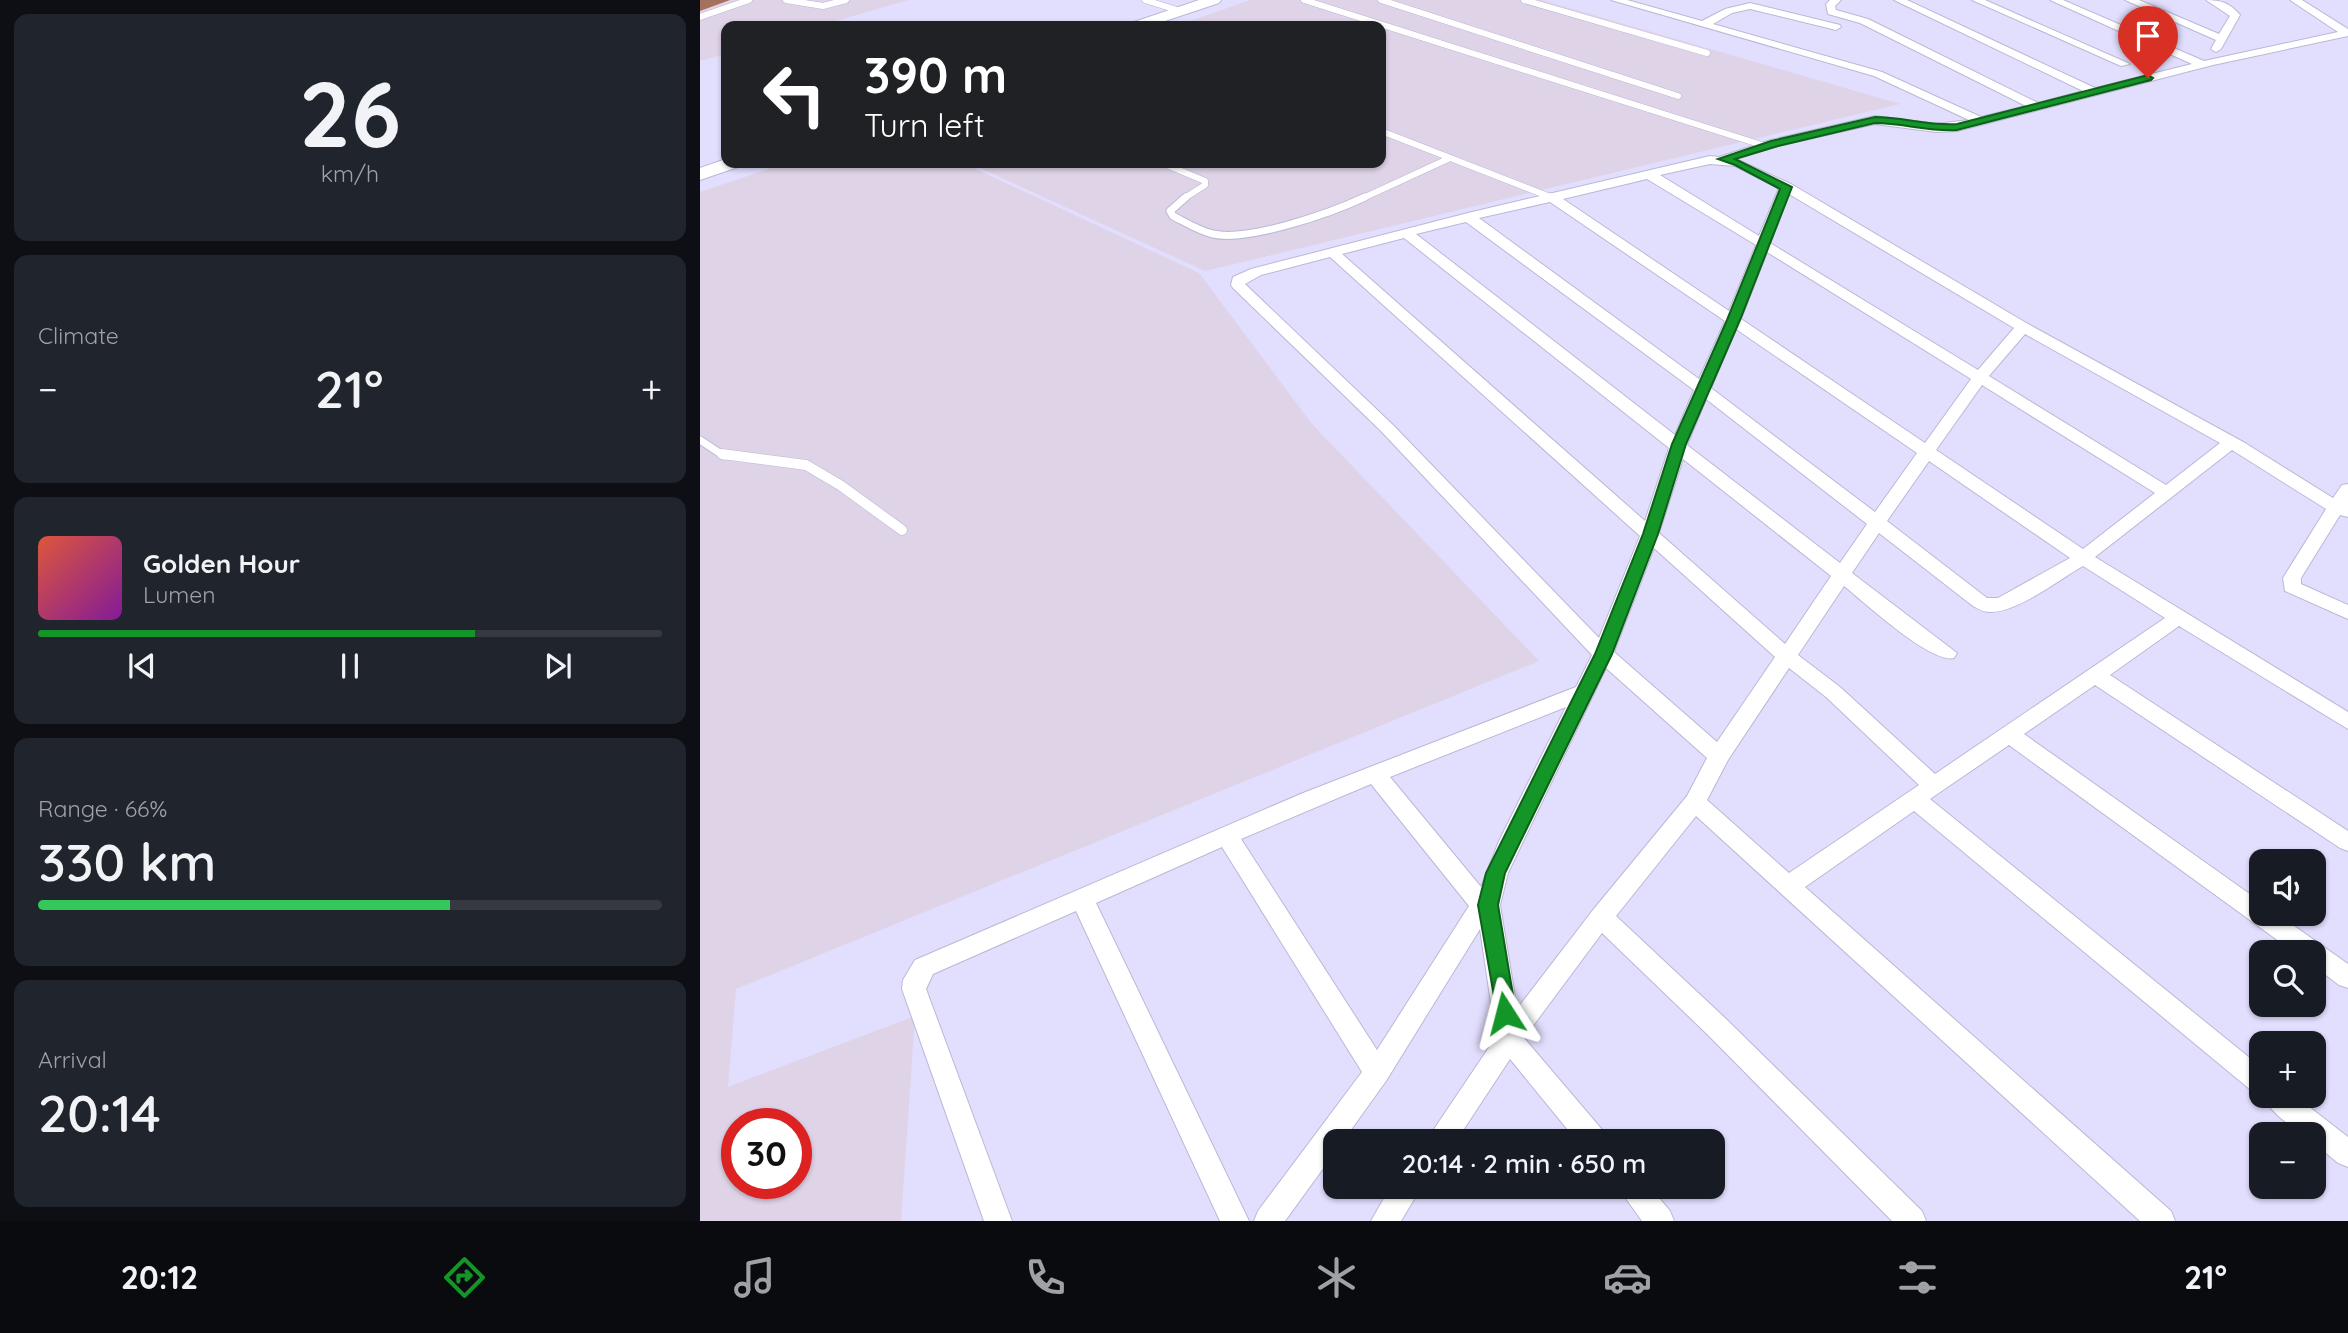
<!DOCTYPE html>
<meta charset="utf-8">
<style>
body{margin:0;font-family:Quicksand,sans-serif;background:#20242c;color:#f1f3f6;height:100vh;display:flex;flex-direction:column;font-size:26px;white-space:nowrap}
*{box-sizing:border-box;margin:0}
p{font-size:23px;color:#9ea1a6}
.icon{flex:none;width:38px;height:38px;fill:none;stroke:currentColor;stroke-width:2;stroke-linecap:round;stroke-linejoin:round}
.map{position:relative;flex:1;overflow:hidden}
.drawer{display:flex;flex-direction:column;gap:14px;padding:14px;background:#0d0f14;width:700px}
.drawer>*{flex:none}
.banner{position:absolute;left:21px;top:21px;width:665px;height:147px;border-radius:14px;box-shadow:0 2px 5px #0004;background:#202124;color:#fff;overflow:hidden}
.tools{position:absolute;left:1549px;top:849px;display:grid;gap:14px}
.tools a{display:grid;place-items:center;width:77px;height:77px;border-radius:14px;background:#171b24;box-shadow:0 2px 5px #0004;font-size:35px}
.speed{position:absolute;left:21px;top:1108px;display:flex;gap:14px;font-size:35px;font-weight:700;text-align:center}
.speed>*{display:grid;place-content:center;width:91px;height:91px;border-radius:50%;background:#171b24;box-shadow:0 2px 5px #0004;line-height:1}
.speed .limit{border:10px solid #d22;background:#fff;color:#111}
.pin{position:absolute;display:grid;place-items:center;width:60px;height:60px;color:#fff;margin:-72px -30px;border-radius:50% 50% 50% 0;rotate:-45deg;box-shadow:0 0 7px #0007}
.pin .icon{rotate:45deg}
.me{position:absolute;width:77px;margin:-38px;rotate:351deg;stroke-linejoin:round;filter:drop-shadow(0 0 5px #0008)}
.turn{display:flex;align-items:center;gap:24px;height:147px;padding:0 28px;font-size:32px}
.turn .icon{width:91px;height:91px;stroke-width:2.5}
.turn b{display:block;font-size:49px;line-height:60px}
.big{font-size:52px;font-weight:600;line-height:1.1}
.drawer .widget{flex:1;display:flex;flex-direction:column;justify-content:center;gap:10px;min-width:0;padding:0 24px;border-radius:14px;background:#20242c}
.drawer .dial{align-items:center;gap:0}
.dial b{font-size:91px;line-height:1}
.song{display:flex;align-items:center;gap:21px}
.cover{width:84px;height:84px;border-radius:10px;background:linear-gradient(135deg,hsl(10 70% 55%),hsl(290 70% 35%))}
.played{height:7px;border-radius:4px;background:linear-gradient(90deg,#149528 70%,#363941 70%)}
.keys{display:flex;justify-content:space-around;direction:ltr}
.heat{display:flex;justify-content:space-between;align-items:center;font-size:38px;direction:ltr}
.charge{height:10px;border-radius:5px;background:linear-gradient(90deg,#34c759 66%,#363941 0)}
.trip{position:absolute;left:623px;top:1129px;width:402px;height:70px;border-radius:14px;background:#171b24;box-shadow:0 2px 5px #0004;font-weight:600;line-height:70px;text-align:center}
.dock{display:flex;height:112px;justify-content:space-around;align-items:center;background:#090b0e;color:#9ea1a6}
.dock .icon{width:49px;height:49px}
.dock .current{color:#149528}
.dock b{font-size:32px;color:#f1f3f6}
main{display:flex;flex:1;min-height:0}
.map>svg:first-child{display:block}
</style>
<main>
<section class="drawer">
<div class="widget dial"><b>26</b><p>km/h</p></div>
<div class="widget"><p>Climate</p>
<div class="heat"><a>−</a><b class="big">21°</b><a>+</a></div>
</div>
<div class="widget">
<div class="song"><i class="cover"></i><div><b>Golden Hour</b><p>Lumen</p></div></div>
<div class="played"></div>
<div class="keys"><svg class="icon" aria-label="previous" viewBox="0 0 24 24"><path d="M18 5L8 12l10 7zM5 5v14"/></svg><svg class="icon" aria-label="pause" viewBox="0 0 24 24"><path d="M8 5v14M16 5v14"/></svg><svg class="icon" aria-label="next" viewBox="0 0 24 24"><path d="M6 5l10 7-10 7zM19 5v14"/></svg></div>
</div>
<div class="widget"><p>Range · 66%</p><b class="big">330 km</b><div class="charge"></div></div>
<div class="widget"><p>Arrival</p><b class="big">20:14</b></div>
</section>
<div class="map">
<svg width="1648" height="1221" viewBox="0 0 1648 1221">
<rect width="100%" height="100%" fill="#e2defe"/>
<path fill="#dfd3e8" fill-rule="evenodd" d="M 0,0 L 208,0 L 119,26 L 26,26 L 26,54 L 0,61 Z
M 550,0 L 842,0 L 1200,104 L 505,271 L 269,163 L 681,163 L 681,26 L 476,26 Z
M 86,163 L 263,163 L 499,273 L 612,424 L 839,661 L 36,989 L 28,1087 L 215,1016 L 201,1221 L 0,1221 L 0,192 ZM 37,1124 L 96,1124 L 96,1183 L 37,1183 Z"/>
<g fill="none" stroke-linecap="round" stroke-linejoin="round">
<g stroke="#bbb7d6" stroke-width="7">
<path id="lane-far2" d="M 86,0 L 123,6 L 146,0
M 445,0 L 480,11
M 604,0 L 1065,146
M 681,0 L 978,96
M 824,0 L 1007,53
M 0,17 L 49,0
M 681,131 L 853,198
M 462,163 L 505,181 L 505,185 L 483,199
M 661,199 L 750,158"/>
</g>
<g stroke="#bbb7d6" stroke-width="9">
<path id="lane-far1" d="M 486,197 L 470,211 L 473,216 C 485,222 499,231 513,234 C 548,242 631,213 665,197
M 851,197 L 853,198
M 0,440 L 24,456"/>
</g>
<g stroke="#bbb7d6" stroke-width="11">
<path id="lane" d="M 22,454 L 106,465 L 140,485 L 202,530"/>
</g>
<g stroke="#bbb7d6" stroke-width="2">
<path id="street" d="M 911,0 L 927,0 L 1002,21 L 1025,9 L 1050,3 L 1140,25 L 1141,27 L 1136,30 L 1050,9 L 1032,13 L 1013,24 L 1182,72 L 1281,117 L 1326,106 L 1160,23 L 1128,14 L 1126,4 L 1130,0 L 1141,0 L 1135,6 L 1136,10 L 1168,19 L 1338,103 L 1383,91 L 1194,0 L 1207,0 L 1395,88 L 1492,64 L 1350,0 L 1363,0 L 1504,61 L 1638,32 L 1590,0 L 1602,0 L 1648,29 L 1648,36 L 1513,65 L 1257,131 L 1236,132 L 1175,124 L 1078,146 L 1036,159 L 1091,184 L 1328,324 L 1545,443 L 1633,498 L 1642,485 L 1648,484 L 1648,517 L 1640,515 L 1601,578 L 1601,584 L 1648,605 L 1648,619 L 1585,591 L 1583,578 L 1626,509 L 1532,450 L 1395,557 L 1648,712 L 1648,729 L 1479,626 L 1410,675 L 1648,831 L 1648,851 L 1640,848 L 1395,685 L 1324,734 L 1561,902 L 1561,914 L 1577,914 L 1648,964 L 1648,988 L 1639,985 L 1614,966 L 1614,952 L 1594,952 L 1309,745 L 1230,799 L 1561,1067 L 1561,1095 L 1552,1091 L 1214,811 L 1105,887 L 1471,1211 L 1475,1221 L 1440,1221 L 996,816 L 916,916 L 1025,1018 L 1222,1211 L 1226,1221 L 1192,1221 L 1007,1034 L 902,933 L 824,1038 L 904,1132 L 908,1141 L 877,1141 L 810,1059 L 756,1141 L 726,1141 L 796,1037 L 780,929 L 686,1081 L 643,1141 L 635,1141 L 635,1152 L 585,1221 L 554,1221 L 558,1211 L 662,1072 L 522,847 L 396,903 L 549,1221 L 520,1221 L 376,911 L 233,974 L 226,989 L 312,1221 L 284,1221 L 202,989 L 203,980 L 215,960 L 603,793 L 876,687 L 892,655 L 681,431 L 533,288 L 531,285 L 533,277 L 551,269 L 768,213 L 1010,156 L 1019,157 L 1071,140 L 1175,116 L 1236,124 L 1269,120 L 1174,76 ZM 1010,164 L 1035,166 L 1079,188 L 1059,236 L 960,175 ZM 947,179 L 1056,245 L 1029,311 L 863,199 ZM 1089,194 L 1314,328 L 1278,370 L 1070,243 ZM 850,202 L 1025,321 L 999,379 L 779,218 ZM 766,222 L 994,390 L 975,435 L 716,234 ZM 704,238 L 969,448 L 945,521 L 642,254 ZM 1067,252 L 1271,379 L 1225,443 L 1041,319 ZM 630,257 L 940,536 L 899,638 L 693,425 L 545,284 L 561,275 ZM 1036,329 L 1217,453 L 1175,512 L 1011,388 ZM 1325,334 L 1520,443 L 1466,485 L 1289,376 ZM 1282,385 L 1455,493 L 1383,549 L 1236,450 ZM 1006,399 L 1167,524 L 1140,563 L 987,445 ZM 983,459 L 1131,576 L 1085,644 L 959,533 ZM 1229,461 L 1370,558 L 1298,598 L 1287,598 L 1187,521 ZM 1179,533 L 1273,606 C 1278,609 1284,612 1289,612 C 1315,614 1360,579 1383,566 L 1465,618 L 1235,774 L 1140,687 L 1098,655 L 1144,586 C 1164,602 1231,664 1254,658 L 1257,653 L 1152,573 ZM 954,548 L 1075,657 L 1017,742 L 914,652 ZM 906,668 L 1007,758 L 987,796 L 893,910 L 817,1009 L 800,905 L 808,873 ZM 1089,668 L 1126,697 L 1219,785 L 1089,873 L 1007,800 L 1028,760 ZM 866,707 L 799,841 L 781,887 L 690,777 ZM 671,784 L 769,906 L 677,1050 L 541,839 Z
M 1272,0 L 1285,0 L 1430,64 L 1421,66 Z
M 1425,0 L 1439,0 L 1519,34 L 1530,16 L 1506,0 C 1521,0 1530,3 1540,15 L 1521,49 L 1516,52 L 1511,49 L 1516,40 Z
M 1563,1096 L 1595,1096 L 1648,1137 L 1648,1167 L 1638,1163 L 1614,1143 L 1614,1134 C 1596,1134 1570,1112 1563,1096 Z
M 691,1186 L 722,1186 L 701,1221 L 671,1221 Z
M 917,1186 L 949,1186 L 970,1211 L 974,1221 L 942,1221 Z"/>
</g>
<g stroke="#bbb7d6" stroke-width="2">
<path id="secondary" d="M 499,0 L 521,0 L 519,3 L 450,26 L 428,26 L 431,23 Z
M 26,159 L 26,163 L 41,163 L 38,167 L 0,180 L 0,168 Z"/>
</g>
<use href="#lane-far2" stroke="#fff" stroke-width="6"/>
<use href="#lane-far1" stroke="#fff" stroke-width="7"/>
<use href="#lane" stroke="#fff" stroke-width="10"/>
<use href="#street" fill="#fff" fill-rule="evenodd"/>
<use href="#secondary" fill="#fff" fill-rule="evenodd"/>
</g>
<path fill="#a4715c" d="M 0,0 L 30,0 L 0,11 Z"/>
<path fill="#149528" stroke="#0d611a" stroke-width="2" d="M 1448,75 L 1453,78 L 1451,80 L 1257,130 C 1229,132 1203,123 1175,123 L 1078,146 L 1035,159 L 1092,187 L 1040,320 L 986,444 L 958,534 L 912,654 L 805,873 L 798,905 L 816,1013 L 813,1019 L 805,1022 L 798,1019 L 778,905 L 786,873 L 895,654 L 943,534 L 972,444 L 1027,320 L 1080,189 L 1035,165 L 1018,159 L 1071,141 L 1175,117 C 1203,117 1229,126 1257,124 Z"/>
</svg>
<div class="tools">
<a><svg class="icon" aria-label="sound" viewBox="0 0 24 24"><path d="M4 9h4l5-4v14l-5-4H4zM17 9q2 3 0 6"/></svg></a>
<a><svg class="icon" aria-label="search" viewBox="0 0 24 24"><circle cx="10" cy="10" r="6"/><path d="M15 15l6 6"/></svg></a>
<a>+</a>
<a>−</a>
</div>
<div class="speed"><div class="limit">30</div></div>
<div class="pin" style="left:1448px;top:78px;background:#d93025"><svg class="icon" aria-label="arrive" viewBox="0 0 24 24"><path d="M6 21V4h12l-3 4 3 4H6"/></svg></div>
<svg class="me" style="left:805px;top:1013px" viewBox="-20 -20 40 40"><path d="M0-17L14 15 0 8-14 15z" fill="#149528" stroke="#fff" stroke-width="4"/></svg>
<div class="trip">20:14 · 2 min · 650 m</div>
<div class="banner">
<div class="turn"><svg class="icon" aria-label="left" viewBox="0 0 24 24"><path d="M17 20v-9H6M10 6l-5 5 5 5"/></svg><div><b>390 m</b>Turn left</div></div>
</div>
</div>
</main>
<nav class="dock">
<b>20:12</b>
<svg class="icon current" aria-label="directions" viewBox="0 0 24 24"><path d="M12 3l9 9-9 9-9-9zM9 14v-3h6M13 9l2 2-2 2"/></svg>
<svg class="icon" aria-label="music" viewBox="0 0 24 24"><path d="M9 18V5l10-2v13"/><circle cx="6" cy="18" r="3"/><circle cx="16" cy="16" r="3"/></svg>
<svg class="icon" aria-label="phone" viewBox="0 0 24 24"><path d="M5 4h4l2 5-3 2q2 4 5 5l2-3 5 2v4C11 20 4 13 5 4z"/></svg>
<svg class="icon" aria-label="climate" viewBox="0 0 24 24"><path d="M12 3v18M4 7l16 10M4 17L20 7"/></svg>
<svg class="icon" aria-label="car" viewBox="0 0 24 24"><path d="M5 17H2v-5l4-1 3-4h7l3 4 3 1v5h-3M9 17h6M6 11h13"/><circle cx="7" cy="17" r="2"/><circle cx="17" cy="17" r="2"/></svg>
<svg class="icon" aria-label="filters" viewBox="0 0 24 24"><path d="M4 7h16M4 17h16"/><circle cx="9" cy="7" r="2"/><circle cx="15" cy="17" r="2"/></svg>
<b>21°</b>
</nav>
